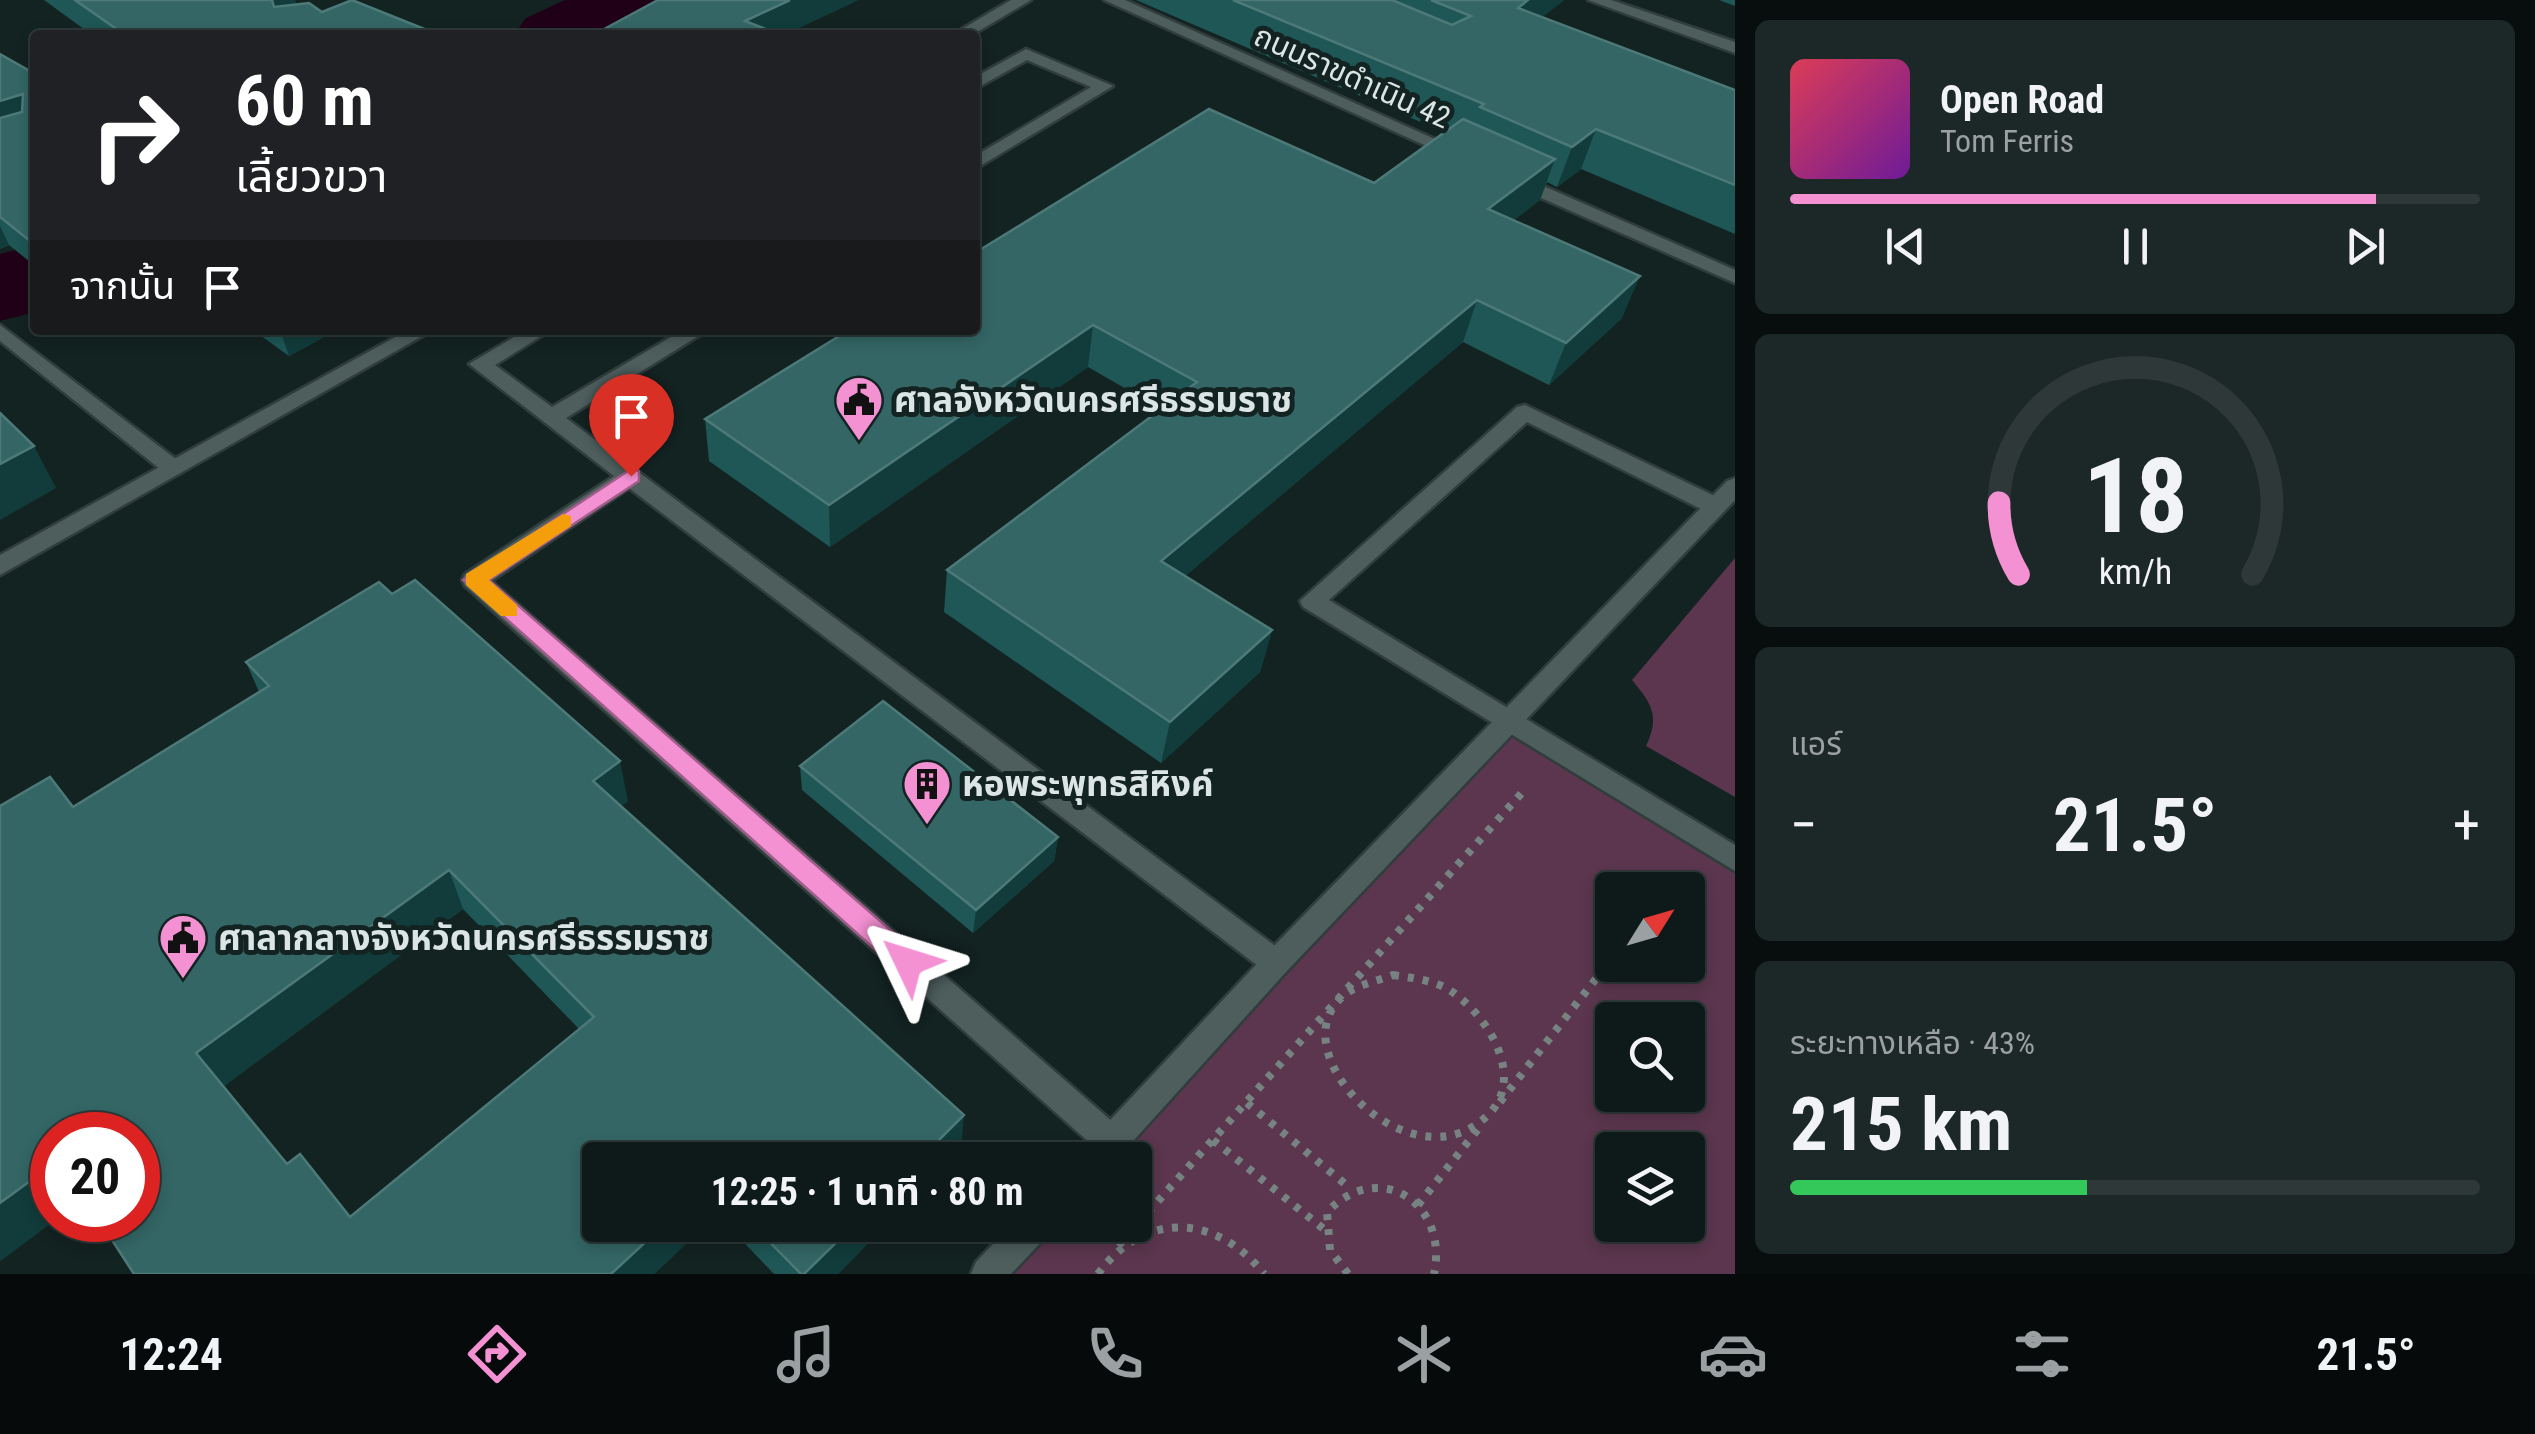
<!DOCTYPE html>
<html lang="th">
<meta charset="utf-8">
<style>
body{margin:0;font-family:"Roboto Condensed","Noto Sans Thai",sans-serif;background:#1c2727;color:#f1f3f6;height:100vh;display:flex;flex-direction:column;font-size:38px;white-space:nowrap}
*{box-sizing:border-box;margin:0}
p{font-size:32px;color:#9ba1a2}
.icon{flex:none;width:55px;height:55px;fill:none;stroke:currentColor;stroke-width:2;stroke-linecap:round;stroke-linejoin:round}
.map{position:relative;flex:1;overflow:hidden}
.details{display:flex;flex-direction:column;gap:20px;padding:20px;background:#080e0e;width:800px}
.details>*{flex:none}
.guide{position:absolute;left:30px;top:30px;width:950px;height:305px;border-radius:10px;box-shadow:0 5px 15px #0003,0 0 0 2px #2e3839;background:#202124;color:#fff;overflow:hidden}
.needle{width:65px;rotate:53deg}
.buttons{position:absolute;left:1595px;top:872px;display:grid;gap:20px}
.buttons a{display:grid;place-items:center;width:110px;height:110px;border-radius:10px;background:#0e1a1a;box-shadow:0 5px 15px #0003,0 0 0 2px #2e3839;font-size:50px}
.speed{position:absolute;left:30px;top:1112px;display:flex;gap:20px;font-size:50px;font-weight:700;text-align:center}
.speed>*{display:grid;place-content:center;width:130px;height:130px;border-radius:50%;background:#0e1a1a;box-shadow:0 5px 15px #0003,0 0 0 2px #2e3839;line-height:1}
.speed .limit{border:15px solid #d22;background:#fff;color:#111}
.pin{position:absolute;display:grid;place-items:center;width:85px;height:85px;color:#fff;margin:-102px -42px;border-radius:50% 50% 50% 0;rotate:-45deg;box-shadow:0 0 10px #0007}
.pin .icon{rotate:45deg}
.me{position:absolute;width:110px;margin:-55px;rotate:311deg;stroke-linejoin:round;filter:drop-shadow(0 0 8px #0008)}
.turn{display:flex;align-items:center;gap:35px;height:210px;padding:0 40px;font-size:45px}
.turn .icon{width:130px;height:130px;stroke-width:2.5}
.turn b{display:block;font-size:70px;line-height:85px}
.then{display:flex;align-items:center;height:95px;padding:0 40px;background:#0003;gap:20px;font-size:38px}
.big{font-size:75px;font-weight:700;line-height:1.1}
.details .card{flex:1;display:flex;flex-direction:column;justify-content:center;gap:15px;min-width:0;padding:0 35px;border-radius:15px;background:#1c2727}
.details .dial{align-items:center;gap:0}
.dial svg{height:260px;overflow:visible;fill:none;stroke:#2e3839;stroke-width:7;stroke-linecap:round;text-anchor:middle}
.dial text{fill:#f1f3f6;stroke:none}
.song{display:flex;align-items:center;gap:30px}
.cover{width:120px;height:120px;border-radius:15px;background:linear-gradient(135deg,hsl(350 70% 55%),hsl(280 70% 35%))}
.played{height:10px;border-radius:5px;background:linear-gradient(90deg,#f491d3 85%,#2e3839 85%)}
.keys{display:flex;justify-content:space-around;direction:ltr}
.heat{display:flex;justify-content:space-between;align-items:center;font-size:55px;direction:ltr}
.charge{height:15px;border-radius:8px;background:linear-gradient(90deg,#34c759 43%,#2e3839 0)}
.trip{position:absolute;left:582px;top:1142px;width:570px;height:100px;border-radius:10px;background:#0e1a1a;box-shadow:0 5px 15px #0003,0 0 0 2px #2e3839;font-weight:700;line-height:100px;text-align:center}
.tab-bar{display:flex;height:160px;justify-content:space-around;align-items:center;background:#060a0a;color:#9ba1a2}
.tab-bar .icon{width:70px;height:70px}
.tab-bar .active{color:#f491d3}
.tab-bar b{font-size:45px;color:#f1f3f6}
main{display:flex;flex:1;min-height:0}
.map>svg:first-child{display:block}
</style>
<main>
<div class="map">
<svg width="1735" height="1274" viewBox="0 0 1735 1274">
<rect width="100%" height="100%" fill="#132322"/>
<path fill="#5b364e" fill-rule="evenodd" d="M 1735,558 L 1735,797 L 1646,746 C 1660,716 1652,704 1632,680 Z
M 1508,721 L 1735,859 L 1735,1274 L 989,1274 L 1034,1225 L 1135,1225 L 1135,1160 L 1094,1160 ZM 1612,890 L 1688,890 L 1688,965 L 1612,965 ZM 1612,1020 L 1688,1020 L 1688,1095 L 1612,1095 ZM 1612,1150 L 1688,1150 L 1688,1225 L 1612,1225 Z"/>
<g fill="none" stroke-linecap="round" stroke-linejoin="round">
<path fill="#200017" fill-rule="evenodd" d="M 565,0 L 671,0 C 637,49 567,35 514,35 L 526,18 Z
M 35,245 L 35,312 L 0,321 L 0,254 Z"/>
<g stroke="#313c3c" stroke-width="5">
<path id="service" d="M 1026,49 L 1113,86 L 975,169 L 975,156 L 1091,87 L 1027,60 L 975,89 L 975,77 Z
M 526,330 L 551,330 L 495,365 L 552,407 L 683,330 L 708,330 L 566,418 L 1286,954 L 1291,963 L 1286,972 L 1276,976 L 1266,972 L 629,488 L 491,581 L 1122,1130 L 1127,1141 L 1122,1152 L 1111,1156 L 1100,1152 L 465,586 L 462,580 L 465,574 L 614,476 L 469,364 Z
M 1525,405 L 1723,500 L 1727,506 L 1715,514 L 1707,512 L 1527,422 L 1329,600 L 1735,845 L 1735,871 L 1303,607 L 1300,601 L 1517,407 Z"/>
</g>
<g stroke="#313c3c" stroke-width="5">
<path id="minor" d="M 1588,0 L 1611,0 L 1735,42 L 1735,53 Z
M 0,325 L 181,463 L 184,468 L 181,473 L 165,473 L 0,341 Z
M 1735,478 L 1735,500 L 1286,972 L 1116,1160 L 1078,1160 L 1083,1149 L 1266,954 L 1727,481 Z
M 1011,1225 L 1051,1225 L 1046,1237 L 1011,1274 L 971,1274 L 976,1262 Z"/>
</g>
<g stroke="#313c3c" stroke-width="5">
<path id="tertiary" d="M 1011,0 L 1031,0 L 972,35 L 952,35 Z
M 1104,0 L 1125,0 L 1468,154 L 1453,158 Z
M 1514,173 L 1735,270 L 1735,283 L 1507,183 L 1507,175 Z
M 408,330 L 433,330 L 0,575 L 0,555 Z"/>
</g>
<path stroke="#768382" stroke-width="8" stroke-dasharray="6 9" stroke-linecap="butt" d="M 1665,890 L 1675,877
M 1393,975 C 1413,978 1434,980 1451,991 C 1487,1015 1526,1076 1489,1114 C 1410,1194 1268,1043 1350,991 C 1362,984 1380,980 1393,975 Z
M 1500,1102 L 1612,958
M 1247,1103 L 1350,1188
M 1213,1140 L 1325,1230
M 1418,1205 L 1482,1124
M 1118,1246 L 1527,787
M 1098,1274 C 1144,1210 1217,1214 1264,1274
M 1348,1274 L 1330,1250 L 1327,1212 C 1380,1157 1449,1204 1434,1274"/>
<use href="#service" fill="#4d5e5d" fill-rule="evenodd"/>
<use href="#minor" fill="#4d5e5d" fill-rule="evenodd"/>
<use href="#tertiary" fill="#4d5e5d" fill-rule="evenodd"/>
</g>
<path fill="#1e5756" fill-rule="evenodd" d="M 44,0 L 295,0 L 296,4 L 322,12 L 428,35 L 92,35 Z
M 1136,0 L 1564,0 L 1542,17 L 1735,90 L 1735,234 L 1581,169 L 1557,187 L 1547,182 L 1540,200 L 1514,220 L 1622,318 L 1549,385 L 1463,342 L 1185,576 L 1272,630 L 1260,672 L 1161,763 L 944,612 L 947,570 L 1161,409 L 1088,367 L 830,547 L 709,461 L 705,419 L 1374,183 L 1444,132 Z
M 1719,0 L 1735,0 L 1735,6 Z
M 0,54 L 35,74 L 35,266 L 9,245 L 0,249 Z
M 253,330 L 337,330 L 289,356 Z
M 246,662 L 628,801 L 621,806 L 961,1150 L 950,1160 L 600,1160 L 706,1225 L 654,1274 L 134,1274 L 138,1135 L 52,1220 L 55,1220 L 0,1261 L 0,806 L 73,807 L 259,692 ZM 463,909 L 579,1029 L 350,1217 L 287,1164 L 224,1086 Z
M 800,766 L 1058,837 L 1054,861 L 973,933 L 802,790 Z
M 727,1225 L 886,1225 L 838,1274 L 774,1274 Z"/>
<path fill="#113c3b" d="M 272,0 L 295,0 L 302,23 L 282,32 Z
M 790,0 L 859,0 L 784,35 L 746,35 L 745,21 Z
M 1528,0 L 1564,0 L 1505,47 L 1518,8 Z
M 23,94 L 35,122 L 0,139 L 0,101 Z
M 1596,129 L 1581,169 L 1557,187 L 1572,147 Z
M 1555,159 L 1540,200 L 1474,251 L 1488,209 Z
M 0,226 L 9,245 L 0,249 Z
M 1640,276 L 1622,318 L 1549,385 L 1566,343 Z
M 1477,300 L 1463,342 L 1153,603 L 1161,561 Z
M 1093,325 L 1088,367 L 830,547 L 829,505 Z
M 119,330 L 144,330 L 122,336 Z
M 280,330 L 337,330 L 289,356 Z
M 34,446 L 56,488 L 0,520 L 0,464 Z
M 1272,630 L 1260,672 L 1161,763 L 1170,722 Z
M 620,761 L 628,801 L 601,821 L 593,781 Z
M 1058,837 L 1054,861 L 973,933 L 976,910 Z
M 449,870 L 463,909 L 220,1089 L 196,1053 Z
M 964,1115 L 961,1150 L 950,1160 L 919,1160 Z
M 52,1165 L 52,1220 L 55,1220 L 0,1261 L 0,1203 Z
M 664,1225 L 706,1225 L 654,1274 L 611,1274 Z
M 854,1225 L 886,1225 L 838,1274 L 804,1274 Z"/>
<path fill="#336665" stroke="#4d7a79" stroke-width="2.5" fill-rule="evenodd" d="M 75,0 L 272,0 L 274,7 L 309,3 L 322,12 L 352,0 L 427,30 L 414,35 L 125,35 Z
M 658,0 L 790,0 L 745,21 L 781,35 L 593,35 Z
M 1233,0 L 1392,0 L 1452,25 L 1471,16 L 1431,0 L 1528,0 L 1518,8 L 1735,90 L 1735,185 L 1596,129 L 1572,147 L 1480,107 L 1484,104 Z
M 0,54 L 35,74 L 35,245 L 0,217 L 0,118 L 22,112 L 23,94 L 0,101 Z
M 1209,109 L 1374,183 L 1463,119 L 1555,159 L 1488,209 L 1640,276 L 1566,343 L 1477,300 L 1161,561 L 1272,630 L 1170,722 L 947,570 L 1197,382 L 1093,325 L 829,505 L 705,419 L 849,330 L 975,330 L 975,253 Z
M 0,413 L 34,446 L 0,464 Z
M 415,580 L 620,761 L 593,781 L 964,1115 L 919,1160 L 600,1160 L 600,1225 L 664,1225 L 611,1274 L 134,1274 L 99,1220 L 138,1220 L 138,1135 L 52,1135 L 52,1165 L 0,1203 L 0,806 L 50,777 L 73,807 L 269,686 L 246,662 L 379,582 L 392,594 ZM 449,870 L 594,1017 L 350,1217 L 300,1154 L 287,1164 L 196,1053 Z
M 883,701 L 1058,837 L 976,910 L 800,766 Z
M 753,1225 L 854,1225 L 804,1274 L 801,1274 Z"/>
<path fill="#f491d3" stroke="#9f5e89" stroke-width="2.5" d="M 631,469 L 639,471 L 639,481 L 489,580 L 918,954 L 922,962 L 918,971 L 899,971 L 463,580 Z"/>
<path fill="#f59e0b" d="M 563,514 L 571,516 L 571,526 L 489,580 L 517,605 L 517,616 L 501,616 L 466,585 L 466,574 Z"/>
<defs>
<g id="civic-pin" transform="scale(2.5)"><path d="M0 17L-7.5 6A9.5 9.5 0 1 1 7.5 6Z" fill="#f491d3" stroke="#132322"/><path d="M-.6-6.5H3V-4.5H.6V-3L4-1V1h2V6H-6V1h2V-1L-.6-3ZM-1.2 2.5V6h2.4V2.5Z" fill="#111"/></g>
<g id="building-pin" transform="scale(2.5)"><path d="M0 17L-7.5 6A9.5 9.5 0 1 1 7.5 6Z" fill="#f491d3" stroke="#132322"/><path d="M-4-6H4V6H1V3H-1V6H-4ZM-2.5-4.3h1.7v1.8h-1.7ZM.8-4.3h1.7v1.8H.8ZM-2.5-1h1.7V.8h-1.7ZM.8-1h1.7V.8H.8Z" fill="#111"/></g>
</defs>
<g fill-rule="evenodd">
<use href="#civic-pin" x="859" y="400"/>
<use href="#building-pin" x="927" y="784"/>
<use href="#civic-pin" x="183" y="938"/>
</g>
<g text-anchor="middle" stroke-width="10" stroke-linejoin="round" paint-order="stroke">
<g font-size="30" fill="#dce5e5" stroke="#132322">
<text transform="translate(1352 77) rotate(24)" y="10">ถนนราขดำเนิน 42</text>
</g>
<g font-size="35" font-weight="bold" fill="#dce5e5" stroke="#132322" text-anchor="start">
<text x="894" y="412">ศาลจังหวัดนครศรีธรรมราช</text>
<text x="962" y="796">หอพระพุทธสิหิงค์</text>
<text x="218" y="950">ศาลากลางจังหวัดนครศรีธรรมราช</text>
</g>
</g>
</svg>
<div class="buttons">
<a><svg class="needle" viewBox="-14 -14 28 28"><path d="M0-13l5 13h-10z" fill="#e53935"/><path d="M0 13l5-13h-10z" fill="#9ba1a2"/></svg></a>
<a><svg class="icon" aria-label="search" viewBox="0 0 24 24"><circle cx="10" cy="10" r="6"/><path d="M15 15l6 6"/></svg></a>
<a><svg class="icon" aria-label="layers" viewBox="0 0 24 24"><path d="M12 4l9 5-9 5-9-5zM3 14l9 5 9-5"/></svg></a>
</div>
<div class="speed"><div class="limit">20</div></div>
<div class="pin" style="left:631px;top:476px;background:#d93025"><svg class="icon" aria-label="arrive" viewBox="0 0 24 24"><path d="M6 21V4h12l-3 4 3 4H6"/></svg></div>
<svg class="me" style="left:908px;top:962px" viewBox="-20 -20 40 40"><path d="M0-17L14 15 0 8-14 15z" fill="#f491d3" stroke="#fff" stroke-width="4"/></svg>
<div class="trip">12:25 · 1 นาที · 80 m</div>
<div class="guide">
<div class="turn"><svg class="icon" aria-label="right" viewBox="0 0 24 24"><path d="M7 20v-9h11M14 6l5 5-5 5"/></svg><div><b>60 m</b>เลี้ยวขวา</div></div>
<div class="then">จากนั้น<svg class="icon" aria-label="arrive" viewBox="0 0 24 24"><path d="M6 21V4h12l-3 4 3 4H6"/></svg></div>
</div>
</div>
<section class="details">
<div class="card">
<div class="song"><i class="cover"></i><div><b>Open Road</b><p>Tom Ferris</p></div></div>
<div class="played"></div>
<div class="keys"><svg class="icon" aria-label="previous" viewBox="0 0 24 24"><path d="M18 5L8 12l10 7zM5 5v14"/></svg><svg class="icon" aria-label="pause" viewBox="0 0 24 24"><path d="M8 5v14M16 5v14"/></svg><svg class="icon" aria-label="next" viewBox="0 0 24 24"><path d="M6 5l10 7-10 7zM19 5v14"/></svg></div>
</div>
<div class="card dial"><svg viewBox="0 0 100 80">
<path d="M14 69A42 42 0 1 1 86 69"/>
<path d="M14 69A42 42 0 0 1 8 47" stroke="#f491d3"/>
<text x="50" y="56" font-size="32" font-weight="700">18</text>
<text x="50" y="72" font-size="11">km/h</text>
</svg></div>
<div class="card"><p>แอร์</p>
<div class="heat"><a>−</a><b class="big">21.5°</b><a>+</a></div>
</div>
<div class="card"><p>ระยะทางเหลือ · 43%</p><b class="big">215 km</b><div class="charge"></div></div>
</section>
</main>
<nav class="tab-bar">
<b>12:24</b>
<svg class="icon active" aria-label="directions" viewBox="0 0 24 24"><path d="M12 3l9 9-9 9-9-9zM9 14v-3h6M13 9l2 2-2 2"/></svg>
<svg class="icon" aria-label="music" viewBox="0 0 24 24"><path d="M9 18V5l10-2v13"/><circle cx="6" cy="18" r="3"/><circle cx="16" cy="16" r="3"/></svg>
<svg class="icon" aria-label="phone" viewBox="0 0 24 24"><path d="M5 4h4l2 5-3 2q2 4 5 5l2-3 5 2v4C11 20 4 13 5 4z"/></svg>
<svg class="icon" aria-label="climate" viewBox="0 0 24 24"><path d="M12 3v18M4 7l16 10M4 17L20 7"/></svg>
<svg class="icon" aria-label="car" viewBox="0 0 24 24"><path d="M5 17H2v-5l4-1 3-4h7l3 4 3 1v5h-3M9 17h6M6 11h13"/><circle cx="7" cy="17" r="2"/><circle cx="17" cy="17" r="2"/></svg>
<svg class="icon" aria-label="filters" viewBox="0 0 24 24"><path d="M4 7h16M4 17h16"/><circle cx="9" cy="7" r="2"/><circle cx="15" cy="17" r="2"/></svg>
<b>21.5°</b>
</nav>
